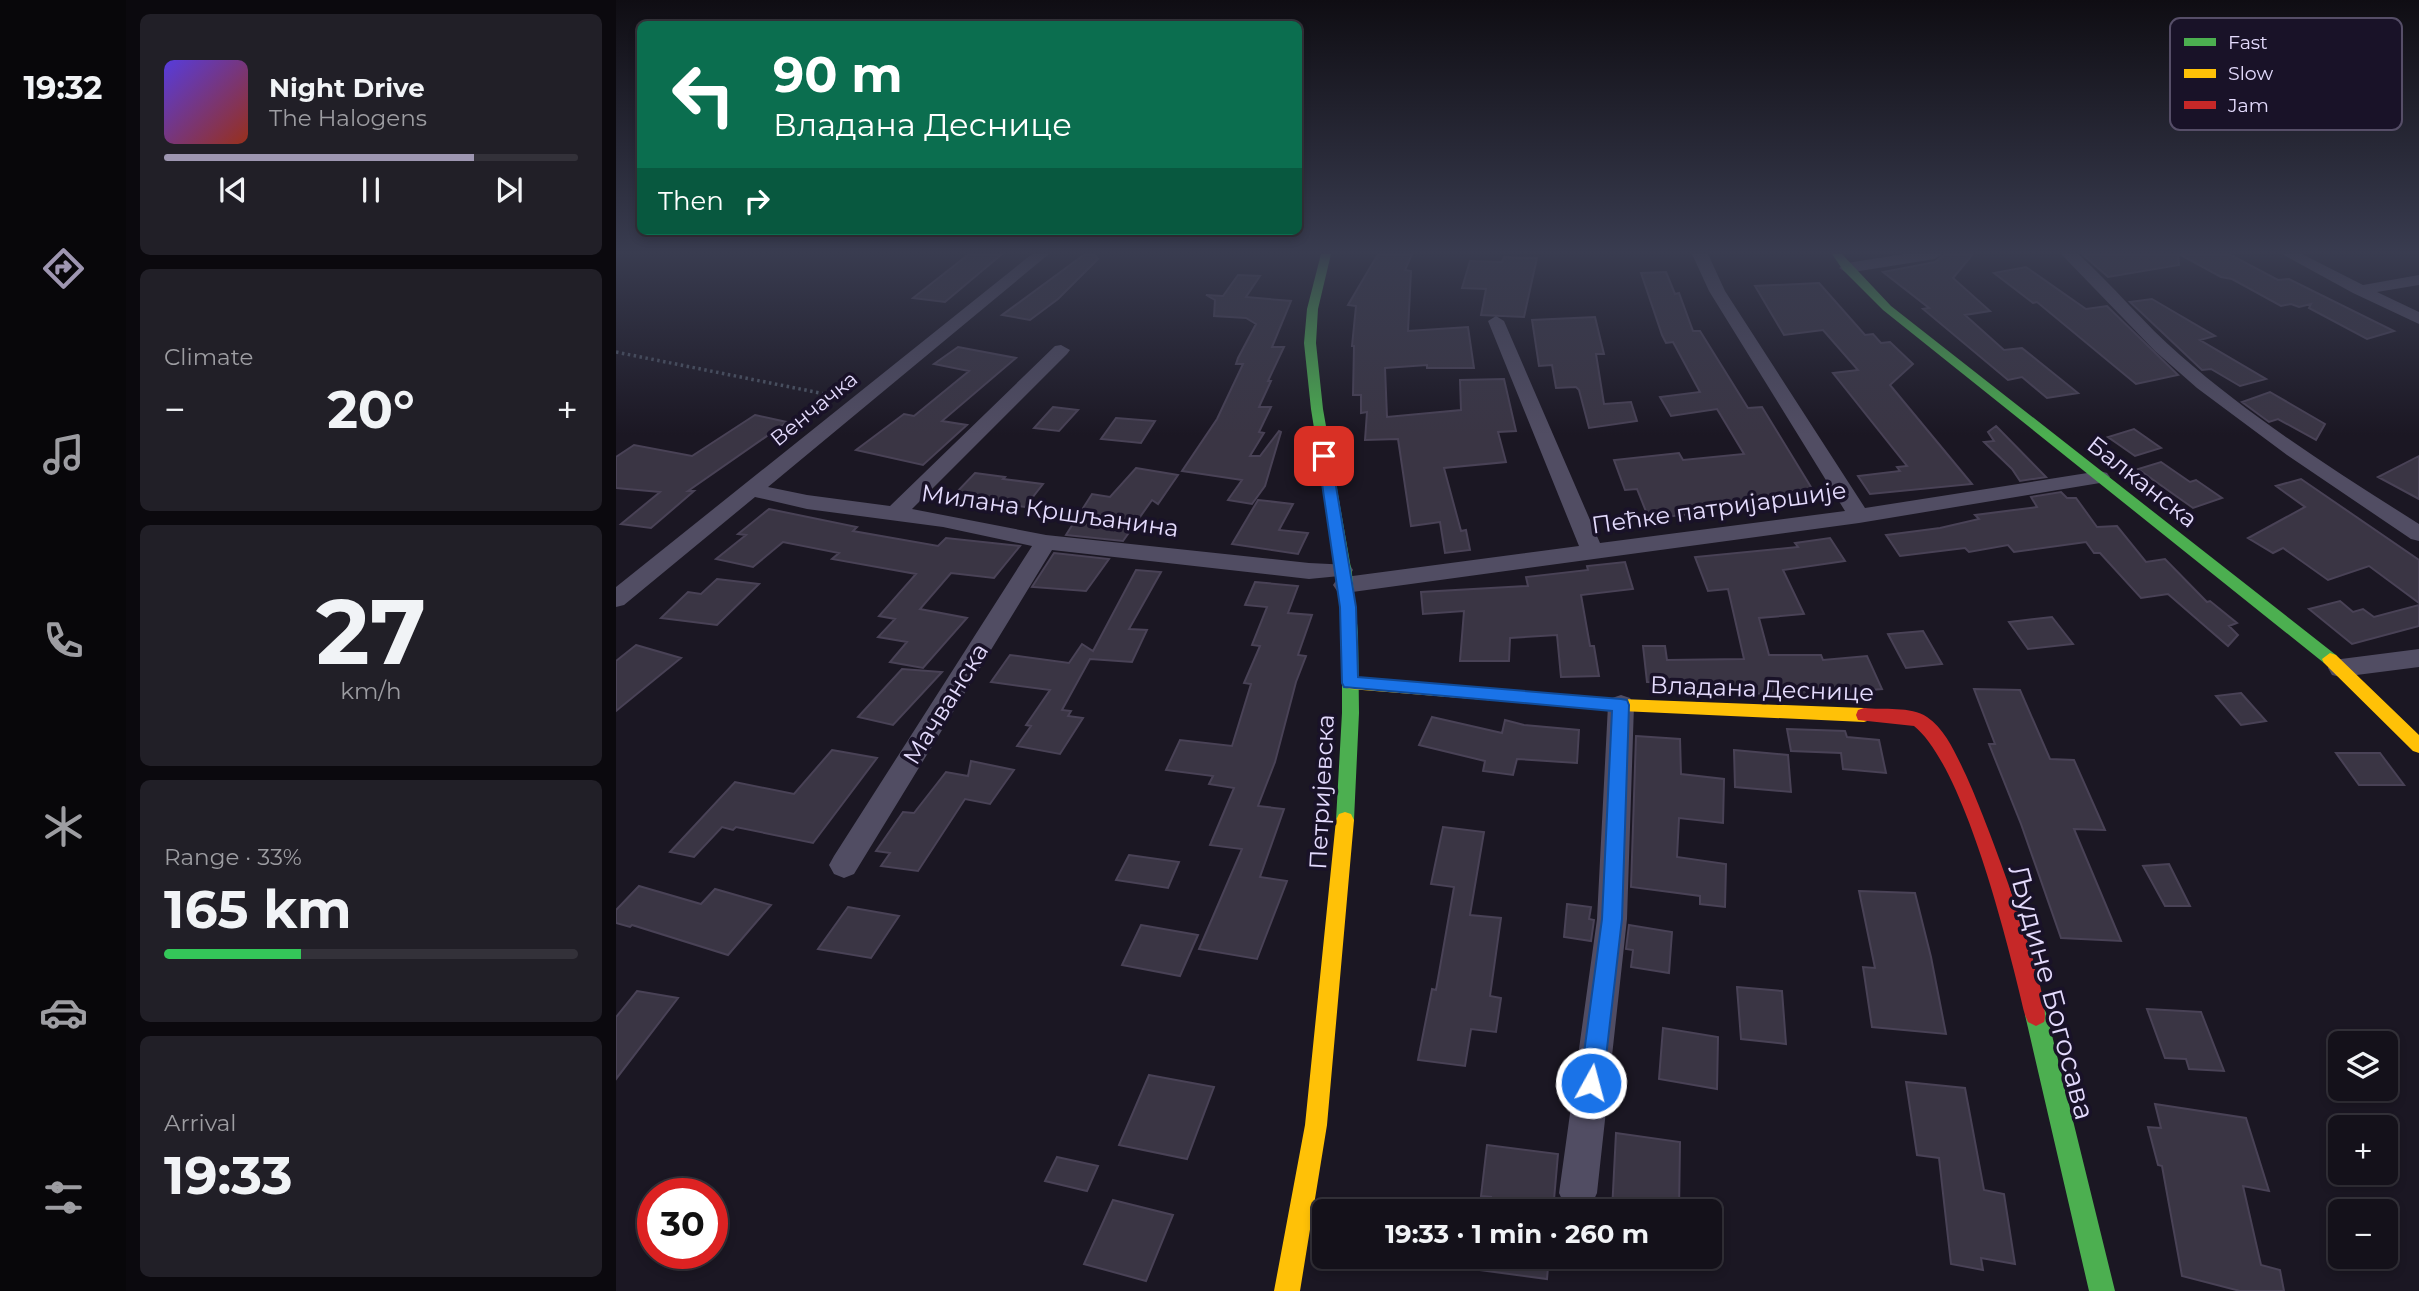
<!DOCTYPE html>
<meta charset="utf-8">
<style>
body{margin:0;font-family:Montserrat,sans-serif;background:#211f27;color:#f1f3f6;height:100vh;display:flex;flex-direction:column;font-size:26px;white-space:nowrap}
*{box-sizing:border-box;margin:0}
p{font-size:23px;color:#9d9da2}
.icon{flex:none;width:38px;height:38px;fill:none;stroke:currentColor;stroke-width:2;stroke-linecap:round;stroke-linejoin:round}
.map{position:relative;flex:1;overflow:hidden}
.side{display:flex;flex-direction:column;gap:14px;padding:14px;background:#0b090e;width:490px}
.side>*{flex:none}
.guide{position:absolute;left:21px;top:21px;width:665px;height:214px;border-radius:10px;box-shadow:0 4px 10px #0003,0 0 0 2px #333139;background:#0b6e4f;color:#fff;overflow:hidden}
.controls{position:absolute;left:1712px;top:1031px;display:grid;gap:14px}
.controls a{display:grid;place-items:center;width:70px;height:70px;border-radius:10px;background:#14111a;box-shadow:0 4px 10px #0003,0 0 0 2px #333139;font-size:35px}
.speed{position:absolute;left:21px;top:1178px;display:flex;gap:14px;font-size:35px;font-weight:700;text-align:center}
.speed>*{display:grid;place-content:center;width:91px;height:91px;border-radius:50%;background:#14111a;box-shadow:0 4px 10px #0003,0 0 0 2px #333139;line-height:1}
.speed .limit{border:10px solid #d22;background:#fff;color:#111}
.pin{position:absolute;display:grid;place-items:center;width:60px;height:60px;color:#fff;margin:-30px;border-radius:14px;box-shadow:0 4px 10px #0006}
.me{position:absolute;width:77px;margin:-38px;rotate:7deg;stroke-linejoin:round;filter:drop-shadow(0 0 5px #0008)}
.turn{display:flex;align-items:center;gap:24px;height:147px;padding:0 21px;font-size:32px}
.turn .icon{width:91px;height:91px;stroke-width:2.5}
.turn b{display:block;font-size:49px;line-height:60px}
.then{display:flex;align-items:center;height:66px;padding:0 21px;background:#0003;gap:14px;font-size:26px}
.big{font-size:52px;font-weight:700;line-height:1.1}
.side .tile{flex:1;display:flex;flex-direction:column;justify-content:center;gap:10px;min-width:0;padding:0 24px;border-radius:10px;background:#211f27}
.side .dial{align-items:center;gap:0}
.dial b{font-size:91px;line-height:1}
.song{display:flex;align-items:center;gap:21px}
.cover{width:84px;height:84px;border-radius:10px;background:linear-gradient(135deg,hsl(250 70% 55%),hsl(10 70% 35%))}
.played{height:7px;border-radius:4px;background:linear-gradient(90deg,#9e96b1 75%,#333139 75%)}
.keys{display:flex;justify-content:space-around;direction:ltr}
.heat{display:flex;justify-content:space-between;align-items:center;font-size:38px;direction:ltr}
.charge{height:10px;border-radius:5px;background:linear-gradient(90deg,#34c759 33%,#333139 0)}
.trip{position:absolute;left:696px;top:1199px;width:410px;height:70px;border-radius:10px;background:#14111a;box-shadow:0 4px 10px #0003,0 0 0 2px #333139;font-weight:700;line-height:70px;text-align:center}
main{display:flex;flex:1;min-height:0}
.menu{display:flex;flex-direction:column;width:126px;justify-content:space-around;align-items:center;background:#08070a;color:#9d9da2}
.menu .icon{width:49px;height:49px}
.menu .on{color:#9e96b1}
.menu b{font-size:32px;color:#f1f3f6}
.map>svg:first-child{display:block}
</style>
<main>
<nav class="menu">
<b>19:32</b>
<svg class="icon on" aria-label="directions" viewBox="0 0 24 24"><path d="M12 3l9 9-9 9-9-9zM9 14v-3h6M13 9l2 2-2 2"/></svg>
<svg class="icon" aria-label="music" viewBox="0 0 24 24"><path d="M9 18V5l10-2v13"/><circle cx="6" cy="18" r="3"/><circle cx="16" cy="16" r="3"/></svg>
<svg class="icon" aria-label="phone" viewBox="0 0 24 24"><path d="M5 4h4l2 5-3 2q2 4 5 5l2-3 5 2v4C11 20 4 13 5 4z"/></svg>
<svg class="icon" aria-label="climate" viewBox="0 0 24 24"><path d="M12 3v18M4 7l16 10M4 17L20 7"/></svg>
<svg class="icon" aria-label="car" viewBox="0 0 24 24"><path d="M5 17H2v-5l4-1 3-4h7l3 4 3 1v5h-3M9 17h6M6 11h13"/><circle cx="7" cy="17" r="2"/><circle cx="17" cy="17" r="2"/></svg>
<svg class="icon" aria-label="filters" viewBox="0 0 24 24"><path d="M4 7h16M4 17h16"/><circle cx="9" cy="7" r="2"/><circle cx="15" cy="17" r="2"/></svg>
</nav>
<section class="side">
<div class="tile">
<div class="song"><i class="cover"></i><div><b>Night Drive</b><p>The Halogens</p></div></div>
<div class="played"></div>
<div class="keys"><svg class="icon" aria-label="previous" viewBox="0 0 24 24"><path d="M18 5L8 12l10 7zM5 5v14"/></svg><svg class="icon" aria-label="pause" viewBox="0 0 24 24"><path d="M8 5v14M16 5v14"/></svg><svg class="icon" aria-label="next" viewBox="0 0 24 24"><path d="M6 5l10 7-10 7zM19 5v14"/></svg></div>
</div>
<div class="tile"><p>Climate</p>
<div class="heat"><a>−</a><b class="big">20°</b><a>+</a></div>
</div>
<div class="tile dial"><b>27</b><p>km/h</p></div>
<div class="tile"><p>Range · 33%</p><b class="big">165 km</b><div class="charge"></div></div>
<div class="tile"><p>Arrival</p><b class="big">19:33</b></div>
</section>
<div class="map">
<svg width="1803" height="1291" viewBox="0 0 1803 1291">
<rect width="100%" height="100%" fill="#1b1723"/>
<path fill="#3a3544" stroke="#494256" stroke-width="2" d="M 353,254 L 386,254 L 329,302 L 297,298 Z
M 469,254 L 478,254 L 482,259 L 442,299 L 414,320 L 386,315 Z
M 762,254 L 796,254 L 789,270 L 795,271 L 792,331 L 852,327 L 858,368 L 811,368 L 811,365 L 769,368 L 771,417 L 845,410 L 844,380 L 888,379 L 900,431 L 882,432 L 890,462 L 828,468 L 845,531 L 850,530 L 854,550 L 829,553 L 824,522 L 795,526 L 782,439 L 749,440 L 751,412 L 745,413 L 745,395 L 737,395 L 738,346 L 736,346 L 740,306 L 732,305 Z
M 1329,254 L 1357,254 L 1337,278 L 1374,311 L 1349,315 L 1388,350 L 1406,348 L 1462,393 L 1431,398 L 1406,377 L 1392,380 L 1307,309 L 1313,308 L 1267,272 L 1319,262 Z
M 1466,254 L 1562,254 L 1563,265 L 1492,277 Z
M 1563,254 L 1613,254 L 1662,280 L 1673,279 L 1778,331 L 1751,339 L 1693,308 L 1695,304 L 1683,307 L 1675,304 L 1665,306 L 1616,279 L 1605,277 Z
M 888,257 L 921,258 L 908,317 L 865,315 L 870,289 L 846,288 L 854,261 L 886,262 Z
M 1410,267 L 1470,309 L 1491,306 L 1562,375 L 1520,384 L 1421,302 L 1417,303 L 1378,273 Z
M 1050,272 L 1059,294 L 1063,293 L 1077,331 L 1084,331 L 1132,408 L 1146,407 L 1198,492 L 1151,498 L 1153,503 L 1080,507 L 1083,513 L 1033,519 L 1021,489 L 1009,490 L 998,460 L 1063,453 L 1067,460 L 1128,454 L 1101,409 L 1055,416 L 1044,397 L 1084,392 L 1057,342 L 1050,343 L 1046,335 L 1025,273 Z
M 622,275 L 644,276 L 630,297 L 675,301 L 656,347 L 668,347 L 652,381 L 655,381 L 643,407 L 655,407 L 643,432 L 648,433 L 634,456 L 644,456 L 663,431 L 665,432 L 649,486 L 636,504 L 612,500 L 626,480 L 566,471 L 601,419 L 627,364 L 620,364 L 622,358 L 640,324 L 630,318 L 598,316 L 599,300 L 590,295 L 607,296 Z
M 1203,283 L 1249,335 L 1257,334 L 1265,343 L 1274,342 L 1297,364 L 1274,385 L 1356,484 L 1254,494 L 1242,476 L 1284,471 L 1281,467 L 1291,466 L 1217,373 L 1242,370 L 1207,330 L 1168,335 L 1139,286 Z
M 1536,299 L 1599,336 L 1584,340 L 1650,379 L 1624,386 L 1595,369 L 1586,370 L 1514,302 Z
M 979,317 L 988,354 L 980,354 L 988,404 L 1015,402 L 1021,421 L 973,428 L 963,390 L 960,387 L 940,388 L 936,365 L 923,366 L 916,320 Z
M 342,347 L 400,358 L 326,421 L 351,425 L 307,465 L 240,450 L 288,414 L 298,416 L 353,371 L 318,364 Z
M 1654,392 L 1709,424 L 1700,440 L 1662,419 L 1653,422 L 1626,402 Z
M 437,407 L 462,410 L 443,431 L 418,428 Z
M 139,415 L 171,422 L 72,491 L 78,491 L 35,528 L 5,524 L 44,492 L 0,488 L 0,457 L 18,445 L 76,456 Z
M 500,418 L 539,421 L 525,443 L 485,439 Z
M 1380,426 L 1430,477 L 1404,481 L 1396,469 L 1368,442 L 1378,441 L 1372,432 Z
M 1518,429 L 1545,448 L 1519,456 L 1492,437 Z
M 1803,456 L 1803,499 L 1762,477 Z
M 1545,462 L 1574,482 L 1580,480 L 1606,498 L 1577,508 L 1522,469 Z
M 520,468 L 562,475 L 542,504 L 536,500 L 507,541 L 450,535 L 476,494 L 494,497 Z
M 359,473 L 389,477 L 387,479 L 427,484 L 409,507 L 337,496 Z
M 1685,479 L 1803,560 L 1803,603 L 1753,566 L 1712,580 L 1667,548 L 1657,553 L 1632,538 L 1689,507 L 1660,486 Z
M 1445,492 L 1451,498 L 1460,498 L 1481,527 L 1501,526 L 1530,562 L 1549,559 L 1591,602 L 1594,601 L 1621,623 L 1613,626 L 1622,635 L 1612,646 L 1552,594 L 1525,598 L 1484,553 L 1478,553 L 1470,542 L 1398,552 L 1392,545 L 1353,552 L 1349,548 L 1284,556 L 1270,535 L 1324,528 L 1363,519 L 1359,515 L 1421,507 L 1415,497 Z
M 642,500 L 677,504 L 663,530 L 692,533 L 682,554 L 616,544 Z
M 153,509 L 241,527 L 237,531 L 322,546 L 330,538 L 404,546 L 378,578 L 335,573 L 304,609 L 351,618 L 307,668 L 274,662 L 291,642 L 262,637 L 279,619 L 263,616 L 300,574 L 216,559 L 223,553 L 167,542 L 137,567 L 100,559 L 130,535 L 122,534 Z
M 1214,538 L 1229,561 L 1167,570 L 1188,614 L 1143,618 L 1153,655 L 1205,655 L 1207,660 L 1251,656 L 1266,689 L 1217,693 L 1218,696 L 1070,691 L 1069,683 L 1031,682 L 1027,646 L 1049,646 L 1051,660 L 1128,659 L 1112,589 L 1092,591 L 1079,557 L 1182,547 L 1179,543 Z
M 438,553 L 493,559 L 470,591 L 416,587 Z
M 1009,562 L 1017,589 L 965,595 L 974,646 L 978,646 L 983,676 L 945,677 L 941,635 L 894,638 L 893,661 L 844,661 L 848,611 L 807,614 L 805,592 L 912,586 L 910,577 L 972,570 L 971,566 Z
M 520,570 L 545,572 L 513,629 L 531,630 L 516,662 L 474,659 L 446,710 L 455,711 L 452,716 L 467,718 L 444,754 L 401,746 L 415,726 L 410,725 L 434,690 L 375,682 L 394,655 L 453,663 L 466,644 L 477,651 Z
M 101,579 L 143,584 L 101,625 L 45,618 L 72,592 L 85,594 Z
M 639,582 L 682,586 L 672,613 L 696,615 L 682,655 L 690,656 L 680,682 L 659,762 L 642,806 L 668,809 L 644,877 L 671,881 L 641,959 L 583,949 L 626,849 L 594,845 L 618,788 L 593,784 L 597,776 L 550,770 L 564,740 L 616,746 L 635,684 L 628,683 L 644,646 L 636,645 L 651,607 L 629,605 Z
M 1724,601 L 1737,612 L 1747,609 L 1758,617 L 1803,605 L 1803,626 L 1736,644 L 1693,609 Z
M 1436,617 L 1457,644 L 1412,649 L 1393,622 Z
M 1307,631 L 1326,664 L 1290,668 L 1272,634 Z
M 20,645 L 65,658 L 0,711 L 0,661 Z
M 286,669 L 326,672 L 277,725 L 242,717 Z
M 1358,689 L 1404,690 L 1434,759 L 1458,760 L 1489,830 L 1458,829 L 1505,941 L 1445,938 L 1405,824 L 1373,744 L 1379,744 Z
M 1625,693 L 1650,721 L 1625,725 L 1600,696 Z
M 816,717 L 886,733 L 889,720 L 908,725 L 963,730 L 961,763 L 901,759 L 897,775 L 867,771 L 869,761 L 803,745 Z
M 1171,729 L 1229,731 L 1231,737 L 1263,740 L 1270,773 L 1227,769 L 1225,753 L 1175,751 Z
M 1020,736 L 1064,739 L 1065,774 L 1108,779 L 1107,823 L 1063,818 L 1061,857 L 1110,864 L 1109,907 L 1084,904 L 1084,896 L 1015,887 Z
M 216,750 L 261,758 L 197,843 L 120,827 L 117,830 L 106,827 L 78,857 L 54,852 L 119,782 L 178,794 Z
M 1118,750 L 1172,755 L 1175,792 L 1119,787 Z
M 1720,753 L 1764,753 L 1788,785 L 1743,785 Z
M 355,761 L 398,770 L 374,804 L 349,799 L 302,871 L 265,866 L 274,853 L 260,851 L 287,812 L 298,813 L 330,772 L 352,776 Z
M 827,827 L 868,832 L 854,915 L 885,918 L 874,996 L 885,998 L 880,1032 L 855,1029 L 849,1066 L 802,1060 L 816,989 L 820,990 L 838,887 L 815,884 Z
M 513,855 L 563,862 L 552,888 L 500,880 Z
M 1553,864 L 1574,906 L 1549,906 L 1527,866 Z
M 23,886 L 85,904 L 99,889 L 155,905 L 112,955 L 16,925 L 14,927 L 0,923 L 0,910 Z
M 1243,891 L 1299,893 L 1315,957 L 1330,1034 L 1256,1027 L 1247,967 L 1259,968 Z
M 951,904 L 975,907 L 973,919 L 978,920 L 975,941 L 948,937 Z
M 232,907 L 283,916 L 255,958 L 202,949 Z
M 525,925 L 582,935 L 564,976 L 506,965 Z
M 1013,925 L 1056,932 L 1053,973 L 1015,967 L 1017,950 L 1010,949 Z
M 1121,987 L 1166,991 L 1170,1044 L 1125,1039 Z
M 21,991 L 62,998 L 0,1079 L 0,1017 Z
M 1531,1009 L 1585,1012 L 1608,1071 L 1573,1069 L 1570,1059 L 1549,1058 Z
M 1047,1028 L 1102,1037 L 1101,1089 L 1043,1079 Z
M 533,1075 L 598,1087 L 571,1159 L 503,1145 Z
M 1290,1082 L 1349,1088 L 1368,1190 L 1388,1194 L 1399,1264 L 1365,1258 L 1367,1270 L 1335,1264 L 1323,1158 L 1301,1155 Z
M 1539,1104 L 1630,1118 L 1653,1191 L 1627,1186 L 1645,1265 L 1664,1270 L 1668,1291 L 1624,1291 L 1566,1276 L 1546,1166 L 1542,1165 L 1532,1127 L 1545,1128 Z
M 1000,1133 L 1064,1142 L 1063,1211 L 996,1211 Z
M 871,1145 L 942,1154 L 937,1211 L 873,1211 L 875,1197 L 865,1196 Z
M 441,1157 L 482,1166 L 471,1191 L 429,1181 Z
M 497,1200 L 557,1215 L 530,1281 L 468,1264 Z
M 857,1256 L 933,1256 L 931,1279 L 856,1269 Z"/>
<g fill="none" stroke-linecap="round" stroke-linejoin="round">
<path stroke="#4d5564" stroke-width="3.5" stroke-dasharray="2.5 3.5" stroke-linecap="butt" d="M 0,352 L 219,396"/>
<path fill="#514d63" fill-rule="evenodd" d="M 416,254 L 433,254 L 152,487 L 191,495 L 274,506 L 439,346 L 445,345 L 454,350 L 451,354 L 296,509 L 430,535 L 693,563 L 734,565 L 737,570 L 734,575 L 693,579 L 436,550 L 238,874 L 228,878 L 218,874 L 213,865 L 218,856 L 416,546 L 327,527 L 191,509 L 139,497 L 8,605 L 0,607 L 0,587 Z
M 1076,254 L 1092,254 L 1109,291 L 1249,508 L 1484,471 L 1491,473 L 1494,477 L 1491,481 L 1484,483 L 1243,523 L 729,593 L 721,591 L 717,585 L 721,579 L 729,577 L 963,546 L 872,321 L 880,316 L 888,321 L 984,543 L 1229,511 L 1093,291 Z
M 1288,254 L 1326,254 L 1319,259 L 1231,273 L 1223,268 L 1231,263 Z
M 1445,254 L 1462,254 C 1498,286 1528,324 1564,355 C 1637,419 1721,472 1803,524 L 1803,541 L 1795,539 L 1671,455 L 1581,388 L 1539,351 Z
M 1666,254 L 1686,254 L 1747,285 L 1803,275 L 1803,285 L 1761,292 L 1803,312 L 1803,324 L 1737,293 Z
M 1803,649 L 1803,667 L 1725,677 L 1716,675 L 1712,668 L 1716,661 L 1725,659 Z
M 1005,695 L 1014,698 L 1018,705 L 1011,919 L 981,1193 L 975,1206 L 960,1211 L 949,1206 L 943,1193 L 981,919 L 992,705 L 996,698 Z"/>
<path fill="#4caf50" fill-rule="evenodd" d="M 705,254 L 715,254 L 702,309 L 700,343 L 707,409 L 736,574 L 742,633 L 743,713 L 738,820 L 735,826 L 729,828 L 723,826 L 720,820 L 726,713 L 726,633 L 721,574 L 695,409 L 688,343 L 691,309 Z
M 1216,254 L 1226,254 L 1275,306 L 1720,655 L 1722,659 L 1720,663 L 1708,663 L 1267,310 L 1227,270 Z
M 1420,1004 L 1428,1008 L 1431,1015 L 1499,1291 L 1473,1291 L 1409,1015 L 1412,1008 Z"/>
<path fill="#ffc107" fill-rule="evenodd" d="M 1714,653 L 1720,655 L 1803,735 L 1803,753 L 1797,751 L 1708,663 L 1706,659 Z
M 734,677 L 1005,699 L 1248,708 L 1254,710 L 1256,715 L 1254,720 L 1248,722 L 1005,711 L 734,689 L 728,687 L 726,683 L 728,679 Z
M 729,812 L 735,814 L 738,820 L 711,1125 L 684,1291 L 658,1291 L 689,1125 L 720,820 L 723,814 Z"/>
<path fill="#c62828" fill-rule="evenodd" d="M 1248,708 C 1267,710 1295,706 1311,717 C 1328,728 1339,752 1347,769 C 1364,802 1438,998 1428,1022 L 1420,1026 L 1412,1022 L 1409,1015 C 1393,948 1349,767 1298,726 L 1242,720 L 1240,715 L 1242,710 Z"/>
</g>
<linearGradient id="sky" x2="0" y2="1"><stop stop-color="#0f0d13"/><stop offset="0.58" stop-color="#393c50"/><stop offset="1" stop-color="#393c50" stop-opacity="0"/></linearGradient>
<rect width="1803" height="435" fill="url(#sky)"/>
<path fill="#1a73e8" stroke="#114b97" stroke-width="2" d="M 708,452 L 715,456 L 740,607 L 742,677 L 1005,699 L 1011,700 L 1013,705 L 1006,919 L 987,1083 L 983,1091 L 975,1095 L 967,1091 L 964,1083 L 986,919 L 996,711 L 728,687 L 726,683 L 724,607 L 702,456 Z"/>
<g text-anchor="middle" stroke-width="7" stroke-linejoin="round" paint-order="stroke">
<g font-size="21" fill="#e4dbfd" stroke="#191228">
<text transform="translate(198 409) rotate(-39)" y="7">Венчачка</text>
</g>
<g font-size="24" fill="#e4dbfd" stroke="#191228">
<text transform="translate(1526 482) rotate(38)" y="8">Балканска</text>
<text transform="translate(1103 508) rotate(-8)" y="8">Пећке патријаршије</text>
<text transform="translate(434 511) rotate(8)" y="8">Милана Кршљанина</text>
<text transform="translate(1146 689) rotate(2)" y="8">Владана Деснице</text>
<text transform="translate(330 704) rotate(-58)" y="8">Мачванска</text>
<text transform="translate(706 792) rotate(-87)" y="8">Петријевска</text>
</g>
<g font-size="28" fill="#e4dbfd" stroke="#191228">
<text transform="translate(1436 992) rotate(75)" y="10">Људине Богосава</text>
</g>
</g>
<rect x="1554" y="18" width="232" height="112" rx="10" fill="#191228" stroke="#564e68" stroke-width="2"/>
<rect x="1568" y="38" width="32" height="8" fill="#4caf50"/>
<rect x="1568" y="69" width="32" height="9" fill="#ffc107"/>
<rect x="1568" y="101" width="32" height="8" fill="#c62828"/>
<g font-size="19" fill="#e4dbfd">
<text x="1612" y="49">Fast</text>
<text x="1612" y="80">Slow</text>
<text x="1612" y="112">Jam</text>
</g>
</svg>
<div class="controls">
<a><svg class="icon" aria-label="layers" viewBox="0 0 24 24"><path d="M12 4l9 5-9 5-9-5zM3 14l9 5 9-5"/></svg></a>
<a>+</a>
<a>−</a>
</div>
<div class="speed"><div class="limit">30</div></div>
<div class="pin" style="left:708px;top:456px;background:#d93025"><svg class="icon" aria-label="arrive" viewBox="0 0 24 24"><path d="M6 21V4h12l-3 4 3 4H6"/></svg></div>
<svg class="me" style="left:975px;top:1083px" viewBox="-20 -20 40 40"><circle r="17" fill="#1a73e8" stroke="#fff" stroke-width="3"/><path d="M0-11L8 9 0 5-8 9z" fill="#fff"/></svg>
<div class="trip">19:33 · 1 min · 260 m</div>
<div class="guide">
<div class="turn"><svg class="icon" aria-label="left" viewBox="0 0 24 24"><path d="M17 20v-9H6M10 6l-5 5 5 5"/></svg><div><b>90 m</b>Владана Деснице</div></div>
<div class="then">Then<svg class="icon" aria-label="right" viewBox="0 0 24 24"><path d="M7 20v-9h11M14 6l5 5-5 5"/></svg></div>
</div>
</div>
</main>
